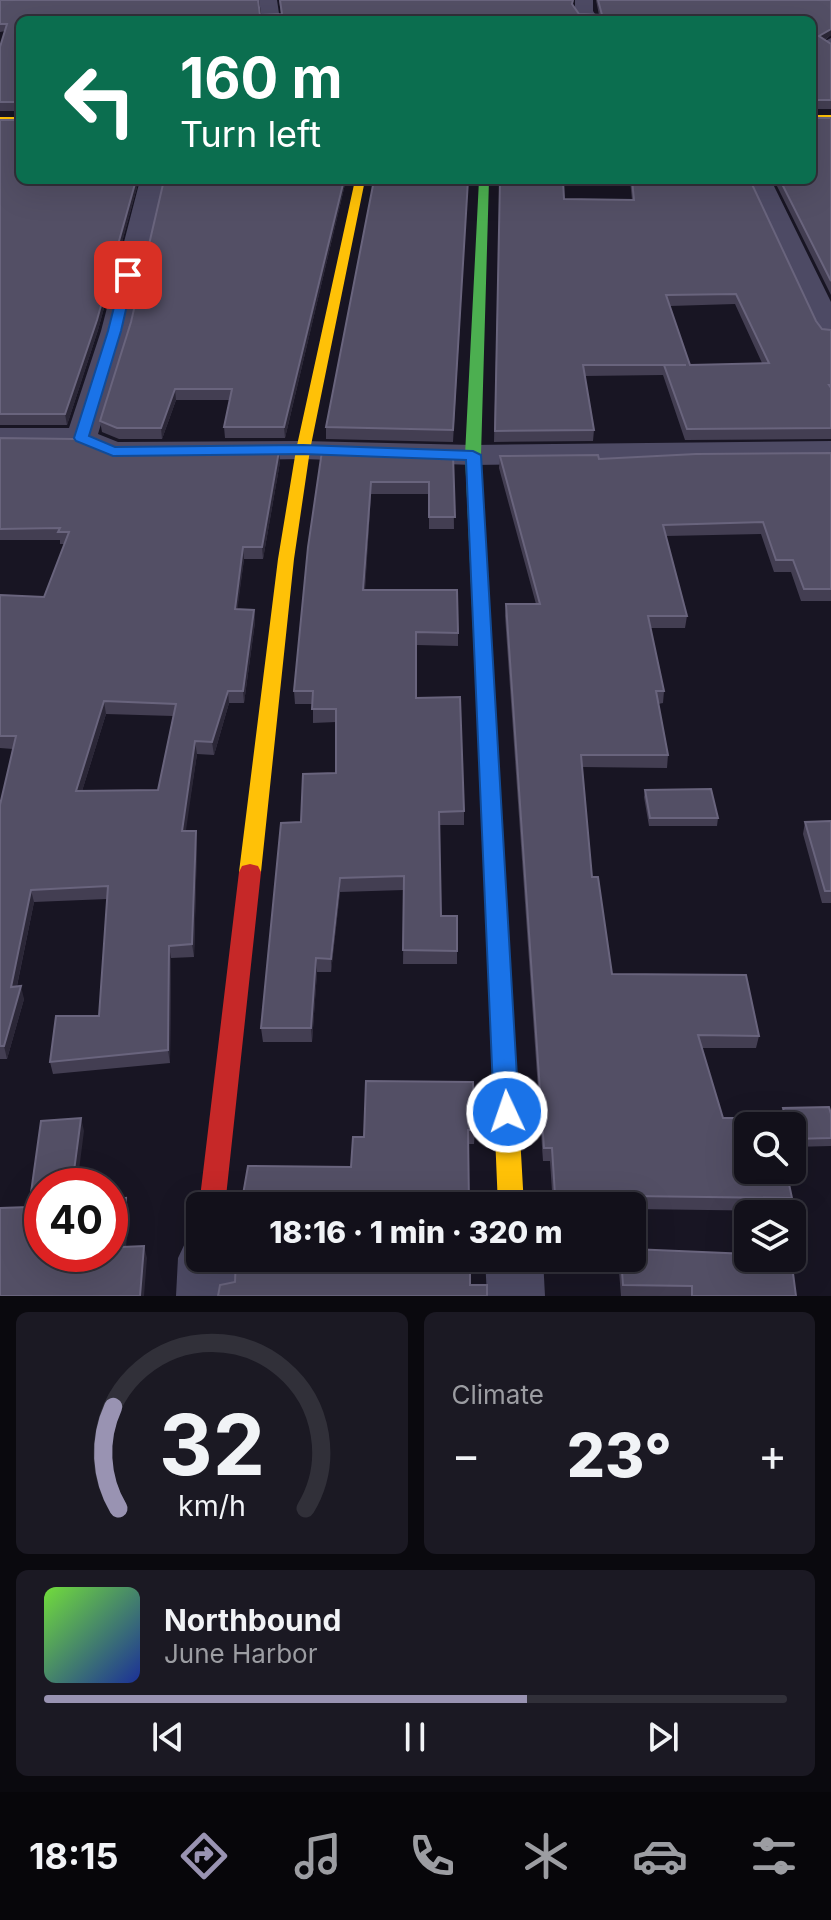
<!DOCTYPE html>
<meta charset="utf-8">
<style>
body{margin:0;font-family:Inter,sans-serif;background:#1b1923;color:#f1f3f6;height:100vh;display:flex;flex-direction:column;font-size:30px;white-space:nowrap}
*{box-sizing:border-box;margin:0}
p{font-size:26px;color:#9c9da2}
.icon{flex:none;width:44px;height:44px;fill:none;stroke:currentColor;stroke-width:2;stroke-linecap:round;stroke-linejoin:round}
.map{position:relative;height:1296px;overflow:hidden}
.sheet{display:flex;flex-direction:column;gap:16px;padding:16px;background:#0a090e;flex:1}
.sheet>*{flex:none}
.banner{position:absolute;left:16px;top:16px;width:800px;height:168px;border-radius:12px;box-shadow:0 8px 32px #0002,0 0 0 2px #313039;background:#0b6e4f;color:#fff;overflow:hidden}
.fabs{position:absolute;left:734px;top:1112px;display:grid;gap:16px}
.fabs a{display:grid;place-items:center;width:72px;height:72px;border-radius:12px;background:#12101a;box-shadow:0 8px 32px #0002,0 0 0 2px #313039;font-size:40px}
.speed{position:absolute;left:24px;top:1168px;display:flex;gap:16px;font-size:40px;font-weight:700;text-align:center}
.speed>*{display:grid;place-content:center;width:104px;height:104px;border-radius:50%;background:#12101a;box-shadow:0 8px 32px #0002,0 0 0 2px #313039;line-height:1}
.speed .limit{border:12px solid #d22;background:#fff;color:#111}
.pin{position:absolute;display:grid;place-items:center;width:68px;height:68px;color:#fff;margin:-34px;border-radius:16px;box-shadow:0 4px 12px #0006}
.me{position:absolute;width:88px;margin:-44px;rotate:357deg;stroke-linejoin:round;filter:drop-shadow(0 0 6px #0008)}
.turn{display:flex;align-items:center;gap:28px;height:168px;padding:0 32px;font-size:36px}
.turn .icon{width:104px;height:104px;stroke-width:2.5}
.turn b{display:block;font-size:56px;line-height:68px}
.big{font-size:60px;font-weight:800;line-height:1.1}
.sheet .tile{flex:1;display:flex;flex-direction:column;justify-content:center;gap:12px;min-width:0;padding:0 28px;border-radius:12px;background:#1b1923}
.sheet .dial{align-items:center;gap:0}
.dial svg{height:208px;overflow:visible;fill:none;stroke:#313039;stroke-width:7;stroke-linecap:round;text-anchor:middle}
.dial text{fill:#f1f3f6;stroke:none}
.song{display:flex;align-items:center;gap:24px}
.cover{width:96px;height:96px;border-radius:12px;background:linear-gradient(135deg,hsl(100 70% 55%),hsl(230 70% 35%))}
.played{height:8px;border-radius:4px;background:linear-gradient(90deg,#9993b2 65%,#313039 65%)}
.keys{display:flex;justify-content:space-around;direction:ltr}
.heat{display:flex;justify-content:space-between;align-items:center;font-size:44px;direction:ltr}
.sheet .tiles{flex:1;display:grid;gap:16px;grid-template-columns:1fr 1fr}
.tile:last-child{grid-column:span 2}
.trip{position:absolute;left:186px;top:1192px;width:460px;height:80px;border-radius:12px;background:#12101a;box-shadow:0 8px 32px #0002,0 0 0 2px #313039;font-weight:800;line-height:80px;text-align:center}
.menu{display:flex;height:128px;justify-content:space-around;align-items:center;background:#07060a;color:#9c9da2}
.menu .icon{width:56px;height:56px}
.menu .active{color:#9993b2}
.menu b{font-size:36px;color:#f1f3f6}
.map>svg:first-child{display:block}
</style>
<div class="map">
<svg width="831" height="1296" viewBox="0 0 831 1296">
<rect width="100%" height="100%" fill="#181523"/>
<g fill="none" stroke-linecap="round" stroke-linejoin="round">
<path fill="#4d4a64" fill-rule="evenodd" d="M 259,0 L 277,0 L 280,20 L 262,20 Z
M 575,0 L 593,0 L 593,11 L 599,20 L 581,20 L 575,11 Z
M 831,38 L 831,50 L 821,43 Z
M 140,180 L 164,180 L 129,331 L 98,434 L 118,442 L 303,441 L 473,445 L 831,441 L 831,461 L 473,465 L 303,459 L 113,462 L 76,447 L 0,446 L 0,428 L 69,428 L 101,331 Z
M 747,180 L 771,180 L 831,302 L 831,338 L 821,336 L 817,330 Z
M 200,1234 L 200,1258 L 236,1258 L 234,1296 L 176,1296 L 178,1258 L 187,1239 Z
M 485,1258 L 543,1258 L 545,1296 L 487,1296 Z"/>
<path fill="#4caf50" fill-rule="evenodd" d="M 479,180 L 489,180 L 481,455 L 500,781 L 497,786 L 483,786 L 480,781 L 465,455 Z"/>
<path fill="#ffc107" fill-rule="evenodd" d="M 812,115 L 831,115 L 831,121 L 812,121 Z
M 0,117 L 20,117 L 20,123 L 0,123 Z
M 355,180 L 365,180 L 310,450 L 294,559 L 261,872 L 258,878 L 250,880 L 242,878 L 239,872 L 278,559 L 296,450 Z
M 490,774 L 497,776 L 500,781 L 524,1206 L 498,1206 L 480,781 L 483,776 Z"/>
<path fill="#c62828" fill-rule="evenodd" d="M 250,864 L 258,866 L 261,872 L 225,1206 L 200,1206 L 200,1209 L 199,1206 L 239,872 L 242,866 Z"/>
</g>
<path fill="#433e52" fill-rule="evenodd" d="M 0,0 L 260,15 L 281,14 L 279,0 L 573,0 L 572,4 L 579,14 L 599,15 L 596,0 L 831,0 L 831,35 L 825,40 L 831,44 L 831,109 L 812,109 L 812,20 L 20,20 L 20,111 L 0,111 L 0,47 L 5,31 L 0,32 Z
M 831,118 L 831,295 L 774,180 L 812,180 Z
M 0,120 L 20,180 L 139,180 L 98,330 L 67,425 L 0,425 Z
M 346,180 L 285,438 L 225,438 L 224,427 L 230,400 L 176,400 L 162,439 L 119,439 L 102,432 L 100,421 L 131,322 Z
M 468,180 L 453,442 L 326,439 L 326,427 Z
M 500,180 L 564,199 L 632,200 L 630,180 L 750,180 L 816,321 L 822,329 L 831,330 L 831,439 L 685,440 L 663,375 L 584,376 L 594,430 L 593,441 L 494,442 ZM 735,304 L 762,363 L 690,365 L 670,306 Z
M 0,438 L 111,454 L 280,462 L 263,559 L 244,559 L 237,609 L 254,610 L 255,622 L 244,703 L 229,703 L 214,755 L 197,754 L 185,831 L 197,844 L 194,957 L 171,958 L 170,1063 L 53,1074 L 50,1062 L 99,1016 L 107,899 L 34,902 L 17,986 L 24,999 L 7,1059 L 0,1059 L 0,805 L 13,749 L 0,748 L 0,595 L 44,597 L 65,544 L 60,544 L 60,540 L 0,540 ZM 106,714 L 173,716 L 158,790 L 82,791 Z
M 322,451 L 453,455 L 454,529 L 429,529 L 429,494 L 371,494 L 365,590 L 458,633 L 458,646 L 416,645 L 416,698 L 464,811 L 464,825 L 439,825 L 441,916 L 457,916 L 457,964 L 403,964 L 404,890 L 340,892 L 331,972 L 317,972 L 312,1042 L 263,1042 L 261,1028 L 301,822 L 336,773 L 336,722 L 313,723 L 313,704 L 295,704 L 294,691 Z
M 831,453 L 831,601 L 801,601 L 791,572 L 774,572 L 761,534 L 666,536 L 687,616 L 685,628 L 650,628 L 664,691 L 663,703 L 658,704 L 668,755 L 667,768 L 582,767 L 592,877 L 612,974 L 759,1036 L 756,1048 L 702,1048 L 723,1118 L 792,1198 L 788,1211 L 632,1209 L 632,1206 L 553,1206 L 550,1161 L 543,1161 L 505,616 L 506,604 L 536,604 L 499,468 L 500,456 L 599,459 Z
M 645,790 L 718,818 L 717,826 L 649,826 L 644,797 Z
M 831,821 L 831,903 L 822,903 L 803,834 L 805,822 Z
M 783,1108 L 831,1114 L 831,1146 L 792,1147 L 792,1126 L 784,1126 L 781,1116 Z
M 475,1130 L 474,1144 L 468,1144 L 351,1167 L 364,1137 Z
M 618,1258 L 632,1258 L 796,1296 L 621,1296 Z"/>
<path fill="#2b2737" d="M 831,29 L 831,35 L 818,44 L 819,36 Z
M 136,180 L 139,180 L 98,330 L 67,425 L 65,414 Z
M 344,180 L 346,180 L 285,438 L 284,427 Z
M 175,389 L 176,400 L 162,439 L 161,428 Z
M 279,451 L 280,462 L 263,559 L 262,547 Z
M 371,482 L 371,494 L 364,602 L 363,590 Z
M 243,547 L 244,559 L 236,621 L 235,609 Z
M 254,610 L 255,622 L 244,703 L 243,691 Z
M 228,691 L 229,703 L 214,755 L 212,742 Z
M 104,701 L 106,714 L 78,804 L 76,791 Z
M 195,741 L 197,754 L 184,844 L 182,831 Z
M 196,831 L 197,844 L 194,957 L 192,944 Z
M 340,878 L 340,892 L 331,972 L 331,959 Z
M 31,890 L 34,902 L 14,1000 L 11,987 Z
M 169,946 L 171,958 L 170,1063 L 168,1050 Z
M 316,958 L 317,972 L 312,1042 L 311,1028 Z
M 21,986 L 24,999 L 7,1059 L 4,1046 Z
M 81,1118 L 84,1131 L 77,1186 L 72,1186 Z
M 126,1198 L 129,1211 L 125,1260 L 122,1247 Z
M 144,1246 L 147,1258 L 144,1296 L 140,1296 Z"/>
<path fill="#534f65" stroke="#69647d" stroke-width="2" fill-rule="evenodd" d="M 0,0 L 258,0 L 260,15 L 282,14 L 280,0 L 573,0 L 572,4 L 579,14 L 602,15 L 598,0 L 831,0 L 831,29 L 819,36 L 831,44 L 831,100 L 812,100 L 812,20 L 20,20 L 20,102 L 0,102 L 0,47 L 7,24 L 0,24 Z
M 812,118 L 831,118 L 831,281 L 780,180 L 812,180 Z
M 0,120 L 20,120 L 20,180 L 136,180 L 97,320 L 65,414 L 0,414 Z
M 164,180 L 344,180 L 284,427 L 224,427 L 232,389 L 175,389 L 161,428 L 117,428 L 100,421 L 131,322 Z
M 374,180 L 468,180 L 453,430 L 326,427 Z
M 500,180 L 563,180 L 564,199 L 634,200 L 632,180 L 750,180 L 816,321 L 822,329 L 831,330 L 831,385 L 829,385 L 831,388 L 831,428 L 687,429 L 664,365 L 686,365 L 583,365 L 594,430 L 495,431 ZM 736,294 L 769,363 L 690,365 L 666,295 Z
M 0,438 L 74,439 L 111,454 L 279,451 L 262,547 L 243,547 L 235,609 L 254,610 L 243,691 L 228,691 L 212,742 L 195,741 L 182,831 L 196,831 L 192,944 L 169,946 L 168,1050 L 50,1062 L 56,1016 L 99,1016 L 108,886 L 31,890 L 11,987 L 21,986 L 4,1046 L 0,1046 L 0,805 L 16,736 L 0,736 L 0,595 L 44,597 L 69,532 L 58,532 L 60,528 L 0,529 ZM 104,701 L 176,704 L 158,790 L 76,791 Z
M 322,451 L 453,455 L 455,517 L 429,517 L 429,482 L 371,482 L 363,590 L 457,590 L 458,633 L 416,632 L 416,698 L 460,697 L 464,811 L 439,812 L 441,916 L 457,916 L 457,951 L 403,950 L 404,876 L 340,878 L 331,959 L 316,958 L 311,1028 L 261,1028 L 281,823 L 301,822 L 303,774 L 336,773 L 336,709 L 312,709 L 313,691 L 294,691 L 308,547 Z
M 831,453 L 831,589 L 804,589 L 793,560 L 776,560 L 763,522 L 663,525 L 687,616 L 648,616 L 664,691 L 656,691 L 668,755 L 581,755 L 592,877 L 598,877 L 612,974 L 746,975 L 759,1036 L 698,1035 L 723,1118 L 776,1118 L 778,1126 L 748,1126 L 748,1170 L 786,1170 L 792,1198 L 555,1195 L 552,1148 L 544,1148 L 506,604 L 540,604 L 500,456 L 598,455 L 599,459 L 696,454 Z
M 711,789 L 718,818 L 650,818 L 645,790 Z
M 831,821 L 831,891 L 825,891 L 805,822 Z
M 366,1081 L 473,1082 L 475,1130 L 468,1130 L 469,1206 L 241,1206 L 248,1166 L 351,1167 L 353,1137 L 364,1137 Z
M 829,1107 L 831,1114 L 831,1138 L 792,1139 L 792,1126 L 788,1126 L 783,1108 Z
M 81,1118 L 72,1186 L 42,1186 L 42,1254 L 110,1254 L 110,1200 L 126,1198 L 122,1247 L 144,1246 L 140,1296 L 0,1296 L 0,1208 L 29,1207 L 41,1121 Z
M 632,1249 L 748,1254 L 748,1258 L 791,1258 L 796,1296 L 692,1296 L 692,1286 L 623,1285 L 621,1258 L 632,1258 Z
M 236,1258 L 470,1258 L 470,1285 L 487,1285 L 487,1296 L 218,1296 L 220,1285 L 235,1282 Z"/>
<path fill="#1a73e8" stroke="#114b97" stroke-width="2" d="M 128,271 L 134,275 L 121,331 L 89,436 L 115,447 L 303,445 L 473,451 L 481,455 L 519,1112 L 516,1120 L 507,1123 L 498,1120 L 494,1112 L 466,460 L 303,454 L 113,456 L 76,441 L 74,438 L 108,331 L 122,275 Z"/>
</svg>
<div class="fabs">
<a><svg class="icon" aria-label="search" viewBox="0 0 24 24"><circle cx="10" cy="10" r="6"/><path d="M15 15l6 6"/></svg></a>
<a><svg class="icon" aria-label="layers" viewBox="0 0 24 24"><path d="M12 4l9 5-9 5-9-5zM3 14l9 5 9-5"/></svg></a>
</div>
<div class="speed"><div class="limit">40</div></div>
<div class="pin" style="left:128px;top:275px;background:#d93025"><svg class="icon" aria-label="arrive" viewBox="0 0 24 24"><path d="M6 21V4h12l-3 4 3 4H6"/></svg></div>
<svg class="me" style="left:507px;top:1112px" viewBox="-20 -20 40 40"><circle r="17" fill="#1a73e8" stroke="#fff" stroke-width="3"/><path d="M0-11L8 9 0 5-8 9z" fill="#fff"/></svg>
<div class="trip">18:16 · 1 min · 320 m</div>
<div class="banner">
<div class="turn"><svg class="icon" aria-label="left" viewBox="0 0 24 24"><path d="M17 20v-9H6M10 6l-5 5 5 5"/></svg><div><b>160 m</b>Turn left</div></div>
</div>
</div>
<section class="sheet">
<div class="tiles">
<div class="tile dial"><svg viewBox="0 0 100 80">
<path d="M14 69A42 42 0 1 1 86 69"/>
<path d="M14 69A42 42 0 0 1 12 30" stroke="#9993b2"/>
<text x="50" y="56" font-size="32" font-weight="700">32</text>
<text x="50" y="72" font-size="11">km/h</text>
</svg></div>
<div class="tile"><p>Climate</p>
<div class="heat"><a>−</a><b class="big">23°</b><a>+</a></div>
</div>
<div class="tile">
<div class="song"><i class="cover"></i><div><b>Northbound</b><p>June Harbor</p></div></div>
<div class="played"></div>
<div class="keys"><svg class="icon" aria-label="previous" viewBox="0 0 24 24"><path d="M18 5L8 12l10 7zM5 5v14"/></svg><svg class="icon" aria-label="pause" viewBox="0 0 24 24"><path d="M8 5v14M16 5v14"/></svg><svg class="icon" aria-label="next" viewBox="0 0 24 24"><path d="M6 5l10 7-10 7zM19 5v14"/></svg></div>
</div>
</div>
</section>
<nav class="menu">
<b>18:15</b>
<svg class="icon active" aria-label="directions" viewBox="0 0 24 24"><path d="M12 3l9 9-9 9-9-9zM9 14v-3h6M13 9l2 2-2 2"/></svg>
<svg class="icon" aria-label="music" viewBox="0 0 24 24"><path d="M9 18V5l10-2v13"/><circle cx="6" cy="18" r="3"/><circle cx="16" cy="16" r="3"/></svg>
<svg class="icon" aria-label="phone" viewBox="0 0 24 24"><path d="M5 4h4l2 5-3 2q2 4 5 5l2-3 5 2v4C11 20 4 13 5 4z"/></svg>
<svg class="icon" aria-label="climate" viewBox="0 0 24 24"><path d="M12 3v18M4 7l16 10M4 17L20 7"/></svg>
<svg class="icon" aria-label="car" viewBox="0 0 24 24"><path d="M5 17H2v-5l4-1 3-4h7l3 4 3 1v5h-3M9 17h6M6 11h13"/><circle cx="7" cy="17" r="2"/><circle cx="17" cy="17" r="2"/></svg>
<svg class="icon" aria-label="filters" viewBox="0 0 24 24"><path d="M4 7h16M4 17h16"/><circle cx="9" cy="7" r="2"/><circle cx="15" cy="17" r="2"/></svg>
</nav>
